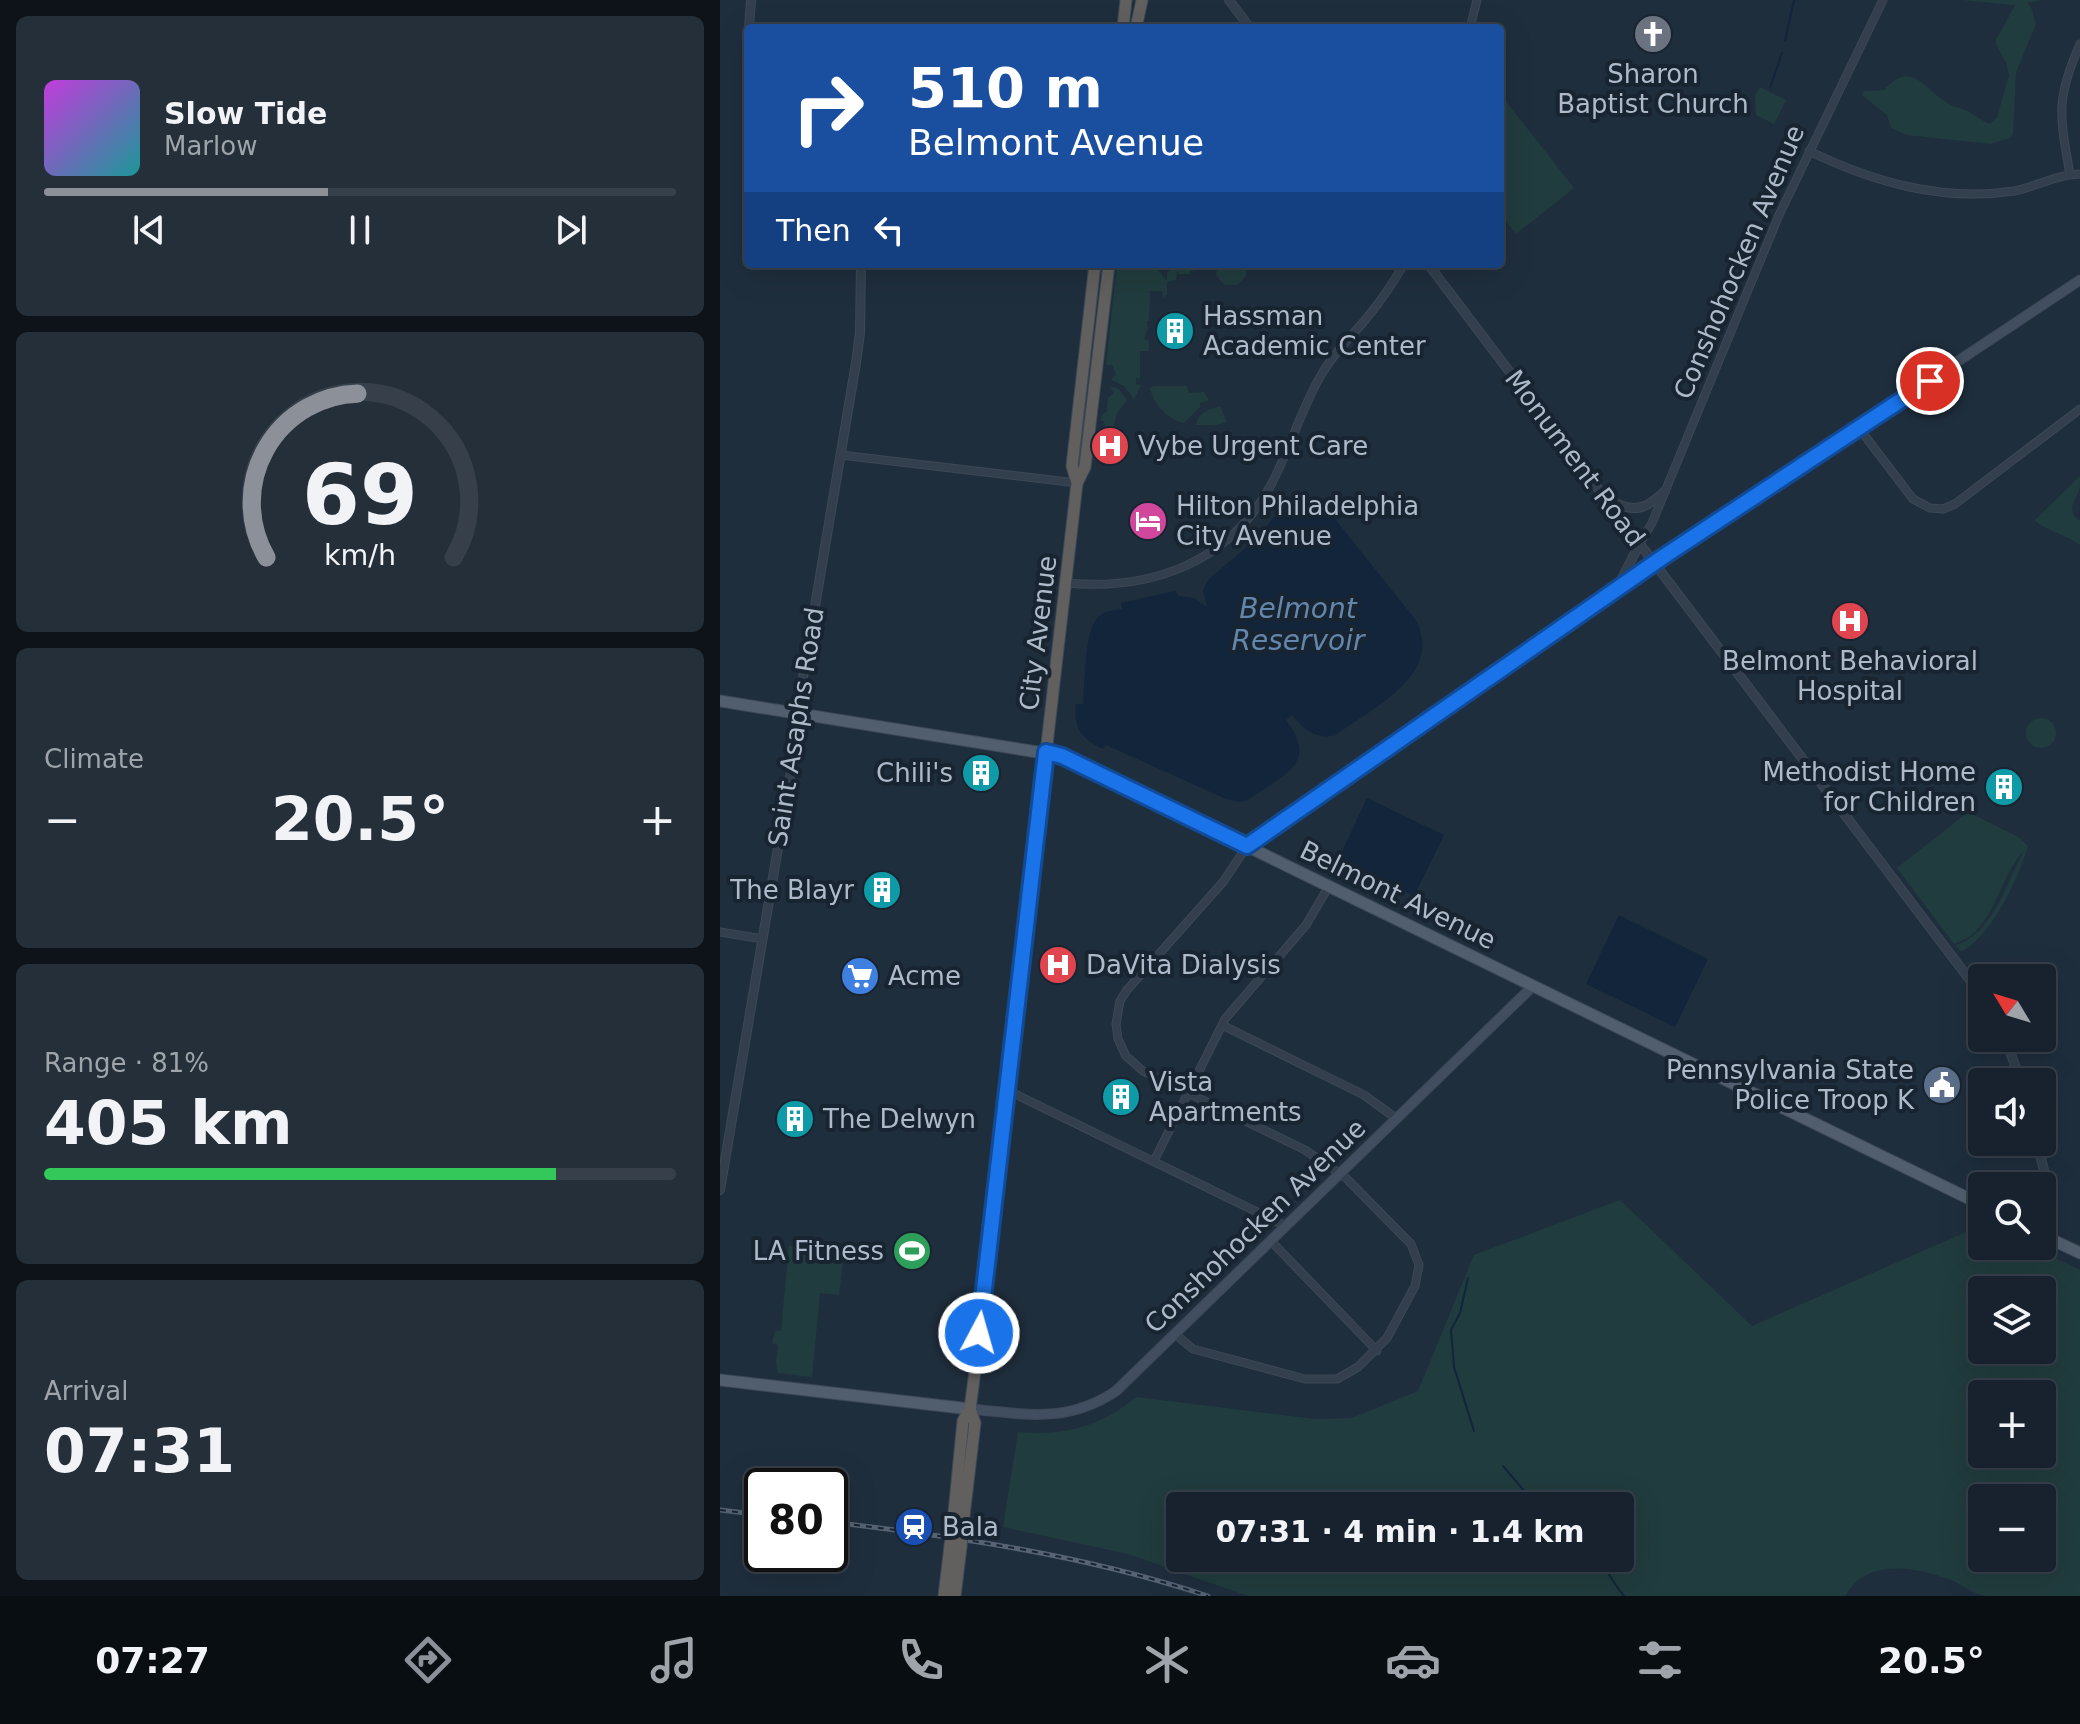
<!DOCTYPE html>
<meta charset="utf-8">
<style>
body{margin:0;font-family:"DejaVu Sans",sans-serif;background:#242f3a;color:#f1f3f6;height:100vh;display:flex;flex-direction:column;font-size:30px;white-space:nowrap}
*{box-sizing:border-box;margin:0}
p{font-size:26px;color:#9ea4aa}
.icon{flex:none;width:44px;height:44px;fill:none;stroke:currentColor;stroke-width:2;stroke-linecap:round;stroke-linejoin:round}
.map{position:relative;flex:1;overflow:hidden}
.side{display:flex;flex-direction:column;gap:16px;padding:16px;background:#0d1319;width:720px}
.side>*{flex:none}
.banner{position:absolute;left:24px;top:24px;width:760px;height:244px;border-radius:8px;box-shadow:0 8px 32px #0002,0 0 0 2px #363f4a;background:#1a4fa0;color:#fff;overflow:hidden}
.needle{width:52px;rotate:308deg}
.buttons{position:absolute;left:1248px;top:964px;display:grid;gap:16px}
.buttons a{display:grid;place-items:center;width:88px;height:88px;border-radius:8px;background:#17222e;box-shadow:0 8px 32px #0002,0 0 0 2px #363f4a;font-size:40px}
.speed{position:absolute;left:24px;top:1468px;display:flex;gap:16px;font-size:40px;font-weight:700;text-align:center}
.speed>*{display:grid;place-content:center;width:104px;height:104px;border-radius:50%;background:#17222e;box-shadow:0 8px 32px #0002,0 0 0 2px #363f4a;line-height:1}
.speed .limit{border:4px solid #111;border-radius:12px;background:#fff;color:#111}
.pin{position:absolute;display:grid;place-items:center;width:68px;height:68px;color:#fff;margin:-34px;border:4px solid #fff;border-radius:50%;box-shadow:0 2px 8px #0007}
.me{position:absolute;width:88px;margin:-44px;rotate:6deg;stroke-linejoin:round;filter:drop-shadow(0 0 6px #0008)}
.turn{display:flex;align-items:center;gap:28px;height:168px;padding:0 32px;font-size:36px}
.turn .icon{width:104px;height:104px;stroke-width:2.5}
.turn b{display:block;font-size:56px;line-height:68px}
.then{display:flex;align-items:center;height:76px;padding:0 32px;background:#0003;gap:16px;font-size:30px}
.big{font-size:60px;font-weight:700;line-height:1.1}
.side .card{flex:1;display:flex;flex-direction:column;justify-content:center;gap:12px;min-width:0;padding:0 28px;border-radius:12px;background:#242f3a}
.side .dial{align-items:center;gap:0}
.dial svg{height:208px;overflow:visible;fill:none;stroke:#363f4a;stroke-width:7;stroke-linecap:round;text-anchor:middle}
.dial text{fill:#f1f3f6;stroke:none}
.song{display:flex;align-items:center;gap:24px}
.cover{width:96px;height:96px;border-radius:12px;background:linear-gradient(135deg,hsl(290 70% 55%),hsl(180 70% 35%))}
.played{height:8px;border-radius:4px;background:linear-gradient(90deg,#8c9099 45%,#363f4a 45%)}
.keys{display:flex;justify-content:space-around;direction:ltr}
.heat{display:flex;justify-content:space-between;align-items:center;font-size:44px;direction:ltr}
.charge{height:12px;border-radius:6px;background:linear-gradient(90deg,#34c759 81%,#363f4a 0)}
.trip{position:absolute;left:446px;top:1492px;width:468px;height:80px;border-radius:8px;background:#17222e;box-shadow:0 8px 32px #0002,0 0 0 2px #363f4a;font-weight:700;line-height:80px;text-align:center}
.dock{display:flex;height:128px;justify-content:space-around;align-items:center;background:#090e12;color:#9ea4aa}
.dock .icon{width:56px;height:56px}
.dock .active{color:#8c9099}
.dock b{font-size:36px;color:#f1f3f6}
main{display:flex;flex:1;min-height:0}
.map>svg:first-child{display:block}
</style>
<main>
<section class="side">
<div class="card">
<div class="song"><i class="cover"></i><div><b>Slow Tide</b><p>Marlow</p></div></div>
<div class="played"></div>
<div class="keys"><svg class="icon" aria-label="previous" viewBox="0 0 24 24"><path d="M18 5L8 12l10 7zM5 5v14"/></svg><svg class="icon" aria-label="pause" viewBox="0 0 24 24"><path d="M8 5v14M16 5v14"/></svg><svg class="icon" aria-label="next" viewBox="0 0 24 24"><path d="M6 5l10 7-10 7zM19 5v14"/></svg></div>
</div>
<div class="card dial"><svg viewBox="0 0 100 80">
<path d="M14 69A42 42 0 1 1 86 69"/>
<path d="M14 69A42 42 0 0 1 49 6" stroke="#8c9099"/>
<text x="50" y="56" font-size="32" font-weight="700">69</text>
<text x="50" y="72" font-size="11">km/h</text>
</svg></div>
<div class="card"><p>Climate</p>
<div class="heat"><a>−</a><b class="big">20.5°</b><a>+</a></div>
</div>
<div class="card"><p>Range · 81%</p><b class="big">405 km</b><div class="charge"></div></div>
<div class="card"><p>Arrival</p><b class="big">07:31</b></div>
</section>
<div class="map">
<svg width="1360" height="1596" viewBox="0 0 1360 1596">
<rect width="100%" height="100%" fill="#1f2e3d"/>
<path fill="#213c3e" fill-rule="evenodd" d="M 1242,0 L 1321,0 L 1307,3 L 1311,7 L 1316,24 L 1296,72 L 1293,134 L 1290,138 L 1271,144 L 1187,135 L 1171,128 L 1167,115 L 1142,95 L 1144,91 L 1164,90 C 1192,58 1204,90 1229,104 C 1234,107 1241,108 1247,111 C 1255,115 1262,121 1270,124 L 1277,117 L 1289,75 L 1287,65 L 1276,44 L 1276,40 L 1295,5 Z
M 1040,87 L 1066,100 L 1054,124 L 1036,115 L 1035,95 Z
M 781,95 L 854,188 L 796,234 L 780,214 Z
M 397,264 L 438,264 L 438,270 L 447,281 L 447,272 L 451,269 L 452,264 L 486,264 L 486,269 L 470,271 L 470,274 L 459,274 L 457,271 L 456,280 L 447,282 L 447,294 L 444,299 L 442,291 L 430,291 L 429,321 L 427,321 L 428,328 L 424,339 L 429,341 L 429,351 L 420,351 L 420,378 L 416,378 L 416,384 L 421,385 L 414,399 L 404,386 L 391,380 L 396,374 L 392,365 L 386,365 Z
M 498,264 L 526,264 L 526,276 L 517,285 L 504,285 L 496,275 Z
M 390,386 L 399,389 L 407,400 L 397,413 L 393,429 L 385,428 L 384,421 L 381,421 L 381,416 L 387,411 L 388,398 L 394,393 Z
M 434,386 L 467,386 L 469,393 L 484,392 L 489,400 L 480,403 L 480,407 L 464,423 C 447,419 434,405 430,388 Z
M 500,406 L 507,422 L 497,425 L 476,425 C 479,410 491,410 500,406 Z
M 1360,476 C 1360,478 1360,489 1359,491 C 1354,503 1346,510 1360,521 L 1360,545 C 1347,535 1320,528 1315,520 Z
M1306 733a15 15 0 1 1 30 0a15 15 0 1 1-30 0Z
M 1248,812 L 1298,837 L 1308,846 C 1299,877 1272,936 1241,952 L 1236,945 C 1273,934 1287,881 1304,851 C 1277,878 1276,931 1234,944 L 1177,868 Z
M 900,1200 L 1032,1326 L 1262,1225 L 1262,1246 L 1310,1246 L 1360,1270 L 1360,1596 C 1331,1596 1294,1596 1266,1596 C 1252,1594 1239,1582 1226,1578 C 1191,1566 1146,1559 1125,1596 L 528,1596 L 408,1554 L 283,1527 L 298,1432 C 343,1436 381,1427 416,1397 L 595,1419 L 632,1418 L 698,1391 L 754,1255 ZM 1262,1290 L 1322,1290 L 1322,1350 L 1262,1350 ZM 1262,1394 L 1322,1394 L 1322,1454 L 1262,1454 ZM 1262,1498 L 1322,1498 L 1322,1558 L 1262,1558 ZM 460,1506 L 900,1506 L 900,1558 L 460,1558 Z
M 69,1246 L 105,1250 L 105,1255 L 106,1250 L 124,1253 L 119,1295 L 100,1293 L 92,1377 L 58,1373 L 56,1363 L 58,1345 L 52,1343 L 55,1331 L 61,1330 Z"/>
<path fill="#12253b" d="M 583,501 L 596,501 L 607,509 L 695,619 C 726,674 652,708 616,735 C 596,741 582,727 572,715 L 566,720 C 600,765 562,775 528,800 L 520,802 L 506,799 L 386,745 L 383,749 C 362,739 353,728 356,704 L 363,704 C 365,683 364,632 378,617 C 385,611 393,610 402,609 L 401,603 L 455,591 L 458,596 L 474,598 L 487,607 L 483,590 L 489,579 L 535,540 L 561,509 L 566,512 Z
M 647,798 L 724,835 L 694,896 L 619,858 Z
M 899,915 L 988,959 L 955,1027 L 866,984 Z"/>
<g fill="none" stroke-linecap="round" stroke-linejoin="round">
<path stroke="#12253b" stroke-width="2" d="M 1065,41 L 1074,0
M 1050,88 L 1062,53
M 748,1278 L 740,1313 L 731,1330 L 734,1367 L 754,1431
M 783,1466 L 817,1506
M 878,1558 C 888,1571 893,1583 904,1596"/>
<g stroke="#3d4856" stroke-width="9">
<path id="minor" d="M 750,28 L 757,0
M 1089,151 C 1153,182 1222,202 1294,191 C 1316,187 1338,174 1360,174
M 1350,175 C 1340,115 1335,101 1360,44
M 1139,428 L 1193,499 L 1210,508 L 1223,509 L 1235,504 L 1360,409
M 121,455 L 357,483
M 920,543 L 932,523 L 1059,215 L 1163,0
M 346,583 C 431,591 510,563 552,483 C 570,448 581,410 600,377 C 612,355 630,338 646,319 C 660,302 673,283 684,264
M 0,932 L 43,939
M 502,1025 L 644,1095 L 677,1119
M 287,1090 L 566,1226
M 434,1161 L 505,1019 L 586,925 L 609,886
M 551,1241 L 657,1351
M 455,1334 L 473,1349 L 585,1379 L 617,1379 L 638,1367 L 667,1338 L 695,1286 L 699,1265 L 691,1244 L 626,1178 L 585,1150 L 423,1071 L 406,1056 L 398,1039 L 396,1024 L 400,1001 L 407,990 L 503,882 L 527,846"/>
</g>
<g stroke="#3d4856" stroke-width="10">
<path id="tertiary" d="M 509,0 L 530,28
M 29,28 L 31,0
M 708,264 L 1262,996
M 890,500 C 913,514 927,509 945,491
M 897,588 L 920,543
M 1285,1038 L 1301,1082
M 1317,1142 L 1333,1207 L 1329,1238
M 0,1190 L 78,730 L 80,695 L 136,363 L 140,333 L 141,264"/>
</g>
<g stroke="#3d4856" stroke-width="11">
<path id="secondary" d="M 527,846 L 943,557 L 1360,280
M 250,1409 C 305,1414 347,1424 396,1391 L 813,986"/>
</g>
<g stroke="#3d4856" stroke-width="13">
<path id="primary" d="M 0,701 L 342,756 L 1262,1205
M 1322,1235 L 1360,1253
M 0,1380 L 250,1409"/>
</g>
<g stroke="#3e4a57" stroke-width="13">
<path id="trunk" d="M 403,28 L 406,0
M 416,28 L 422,0
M 357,483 L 352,466 L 375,264
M 233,1523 L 243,1421 L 250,1409 L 255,1371 L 357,483 L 365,467 L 389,264
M 243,1524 L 255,1423 L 250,1409
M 224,1596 L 230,1546
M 235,1596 L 241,1547"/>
</g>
<use href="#minor" stroke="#333f4d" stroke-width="7"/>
<use href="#tertiary" stroke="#333f4d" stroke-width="8"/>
<use href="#secondary" stroke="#414e60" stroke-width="9"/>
<use href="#primary" stroke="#515e6d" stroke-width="11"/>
<use href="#trunk" stroke="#62605e" stroke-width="11"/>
<g stroke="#556374" stroke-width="5">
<path id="rail" d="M 0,1510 L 42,1515
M 110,1522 C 239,1537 364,1555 488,1596"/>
</g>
<use href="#rail" stroke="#192431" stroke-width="2" stroke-dasharray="6" stroke-linecap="butt"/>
<g stroke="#3e4a57" stroke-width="13" stroke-linecap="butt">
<path id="trunk-bridge" d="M 230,1546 L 233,1523
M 241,1547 L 243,1524"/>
</g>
<use href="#trunk-bridge" stroke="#62605e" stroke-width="11"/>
</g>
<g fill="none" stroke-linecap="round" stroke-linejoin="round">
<g stroke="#114b97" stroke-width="20">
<path id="route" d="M 259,1333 L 326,752 L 342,756 L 527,846 L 943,557 L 1210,381"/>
</g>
<use href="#route" stroke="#1a73e8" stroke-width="14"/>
</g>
<defs>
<g id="church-disc" transform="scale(2)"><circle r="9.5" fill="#6b7280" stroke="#192431"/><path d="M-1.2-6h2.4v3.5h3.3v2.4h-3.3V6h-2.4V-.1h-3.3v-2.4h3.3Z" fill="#fff"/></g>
<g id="building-disc" transform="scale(2)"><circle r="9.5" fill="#0f9aa8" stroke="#192431"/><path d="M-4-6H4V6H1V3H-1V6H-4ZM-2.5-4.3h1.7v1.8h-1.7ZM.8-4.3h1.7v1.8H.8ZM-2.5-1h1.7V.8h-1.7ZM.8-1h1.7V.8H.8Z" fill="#fff"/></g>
<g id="hospital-disc" transform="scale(2)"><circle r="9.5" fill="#e0444e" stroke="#192431"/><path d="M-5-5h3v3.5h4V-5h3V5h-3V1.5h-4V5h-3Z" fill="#fff"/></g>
<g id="hotel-disc" transform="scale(2)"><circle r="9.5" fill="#d1479c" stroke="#192431"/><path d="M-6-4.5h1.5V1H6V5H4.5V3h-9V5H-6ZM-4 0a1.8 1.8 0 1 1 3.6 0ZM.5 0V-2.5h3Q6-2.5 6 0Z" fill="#fff"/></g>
<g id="supermarket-disc" transform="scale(2)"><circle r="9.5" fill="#3f7fe0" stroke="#192431"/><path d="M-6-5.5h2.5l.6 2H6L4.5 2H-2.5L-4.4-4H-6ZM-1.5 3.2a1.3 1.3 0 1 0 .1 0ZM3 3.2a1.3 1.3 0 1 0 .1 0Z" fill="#fff"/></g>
<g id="civic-disc" transform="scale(2)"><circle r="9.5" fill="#5c6f8a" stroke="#192431"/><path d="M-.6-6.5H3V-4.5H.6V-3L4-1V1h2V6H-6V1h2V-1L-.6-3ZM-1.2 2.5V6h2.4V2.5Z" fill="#fff"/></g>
<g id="stadium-disc" transform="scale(2)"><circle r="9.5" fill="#2e9e5b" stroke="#192431"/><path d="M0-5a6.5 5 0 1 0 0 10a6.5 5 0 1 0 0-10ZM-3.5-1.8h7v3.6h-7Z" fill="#fff"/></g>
<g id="station-disc" transform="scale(2)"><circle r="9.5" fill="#1a4fb4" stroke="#192431"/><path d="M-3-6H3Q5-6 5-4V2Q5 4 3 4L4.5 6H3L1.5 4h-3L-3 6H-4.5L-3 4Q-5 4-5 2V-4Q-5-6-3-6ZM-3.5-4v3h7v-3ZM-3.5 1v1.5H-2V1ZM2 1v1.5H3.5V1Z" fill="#fff"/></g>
</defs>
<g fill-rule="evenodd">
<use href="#church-disc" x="933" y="34"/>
<use href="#building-disc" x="455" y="331"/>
<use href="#hospital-disc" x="390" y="446"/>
<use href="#hotel-disc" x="428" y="521"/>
<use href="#hospital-disc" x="1130" y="621"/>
<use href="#building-disc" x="261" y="773"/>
<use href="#building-disc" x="1284" y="787"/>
<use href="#building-disc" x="162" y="890"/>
<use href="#hospital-disc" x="338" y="965"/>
<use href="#supermarket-disc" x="140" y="976"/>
<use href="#civic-disc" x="1222" y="1085"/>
<use href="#building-disc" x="401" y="1097"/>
<use href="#building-disc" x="75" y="1119"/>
<use href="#stadium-disc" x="192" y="1251"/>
<use href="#station-disc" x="194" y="1527"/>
</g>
<g text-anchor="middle" stroke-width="8" stroke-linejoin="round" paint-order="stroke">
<g font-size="26" fill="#aebac9" stroke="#192431" text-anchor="start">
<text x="933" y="83" text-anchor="middle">Sharon<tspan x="933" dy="30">Baptist Church</tspan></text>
<text x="483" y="325">Hassman<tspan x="483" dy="30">Academic Center</tspan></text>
<text x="418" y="455">Vybe Urgent Care</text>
<text x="456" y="515">Hilton Philadelphia<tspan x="456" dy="30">City Avenue</tspan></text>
<text x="1130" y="670" text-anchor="middle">Belmont Behavioral<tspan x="1130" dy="30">Hospital</tspan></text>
<text x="1256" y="781" text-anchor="end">Methodist Home<tspan x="1256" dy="30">for Children</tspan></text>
<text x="233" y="782" text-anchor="end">Chili's</text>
<text x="134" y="899" text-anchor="end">The Blayr</text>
<text x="366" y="974">DaVita Dialysis</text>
<text x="168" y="985">Acme</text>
<text x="1194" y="1079" text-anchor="end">Pennsylvania State<tspan x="1194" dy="30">Police Troop K</tspan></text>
<text x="429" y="1091">Vista<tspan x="429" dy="30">Apartments</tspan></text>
<text x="103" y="1128">The Delwyn</text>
<text x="164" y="1260" text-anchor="end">LA Fitness</text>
<text x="222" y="1536">Bala</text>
</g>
<g font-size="26" fill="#aebac9" stroke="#192431">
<text transform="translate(1019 262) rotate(-67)" y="9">Conshohocken Avenue</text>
<text transform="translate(855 458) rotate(53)" y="9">Monument Road</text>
<text transform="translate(318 633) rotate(-83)" y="9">City Avenue</text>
<text transform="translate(76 727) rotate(-81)" y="9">Saint Asaphs Road</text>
<text transform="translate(678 895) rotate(26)" y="9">Belmont Avenue</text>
<text transform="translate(535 1226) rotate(-44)" y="9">Conshohocken Avenue</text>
</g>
<g font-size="28" font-style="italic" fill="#6386ac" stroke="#192431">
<text x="578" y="618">Belmont<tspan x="578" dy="32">Reservoir</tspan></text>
</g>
</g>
</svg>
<div class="buttons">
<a><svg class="needle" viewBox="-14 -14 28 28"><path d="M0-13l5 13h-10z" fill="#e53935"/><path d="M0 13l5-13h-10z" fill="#9ea4aa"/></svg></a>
<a><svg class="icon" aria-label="sound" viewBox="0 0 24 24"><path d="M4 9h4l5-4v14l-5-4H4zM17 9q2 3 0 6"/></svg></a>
<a><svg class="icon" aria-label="search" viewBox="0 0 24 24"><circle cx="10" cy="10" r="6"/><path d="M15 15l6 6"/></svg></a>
<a><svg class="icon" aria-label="layers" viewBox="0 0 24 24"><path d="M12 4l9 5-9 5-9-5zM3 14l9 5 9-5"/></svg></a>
<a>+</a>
<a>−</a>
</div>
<div class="speed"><div class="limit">80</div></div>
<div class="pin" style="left:1210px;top:381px;background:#d93025"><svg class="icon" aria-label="arrive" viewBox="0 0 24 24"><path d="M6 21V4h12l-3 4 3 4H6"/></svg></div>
<svg class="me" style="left:259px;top:1333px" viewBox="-20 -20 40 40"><circle r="17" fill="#1a73e8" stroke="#fff" stroke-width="3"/><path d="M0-11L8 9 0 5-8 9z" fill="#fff"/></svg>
<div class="trip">07:31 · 4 min · 1.4 km</div>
<div class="banner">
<div class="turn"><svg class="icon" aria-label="right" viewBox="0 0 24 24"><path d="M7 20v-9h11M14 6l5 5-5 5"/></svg><div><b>510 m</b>Belmont Avenue</div></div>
<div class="then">Then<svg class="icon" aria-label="left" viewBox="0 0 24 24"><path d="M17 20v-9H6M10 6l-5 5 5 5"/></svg></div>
</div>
</div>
</main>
<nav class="dock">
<b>07:27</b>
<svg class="icon active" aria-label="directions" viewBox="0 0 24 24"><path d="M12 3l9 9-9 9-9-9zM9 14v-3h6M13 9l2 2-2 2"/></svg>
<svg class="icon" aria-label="music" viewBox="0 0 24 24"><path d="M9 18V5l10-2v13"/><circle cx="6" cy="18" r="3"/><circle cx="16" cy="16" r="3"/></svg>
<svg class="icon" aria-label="phone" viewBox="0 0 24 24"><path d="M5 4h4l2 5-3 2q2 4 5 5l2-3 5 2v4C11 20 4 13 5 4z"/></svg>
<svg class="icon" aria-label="climate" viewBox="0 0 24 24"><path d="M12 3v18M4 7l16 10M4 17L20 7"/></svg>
<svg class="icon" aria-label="car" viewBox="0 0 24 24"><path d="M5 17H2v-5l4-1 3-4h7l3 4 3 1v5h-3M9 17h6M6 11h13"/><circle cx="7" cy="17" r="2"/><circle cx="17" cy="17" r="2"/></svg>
<svg class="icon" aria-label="filters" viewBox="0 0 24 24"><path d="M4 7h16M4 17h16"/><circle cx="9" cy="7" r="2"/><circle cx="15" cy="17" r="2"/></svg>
<b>20.5°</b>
</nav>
